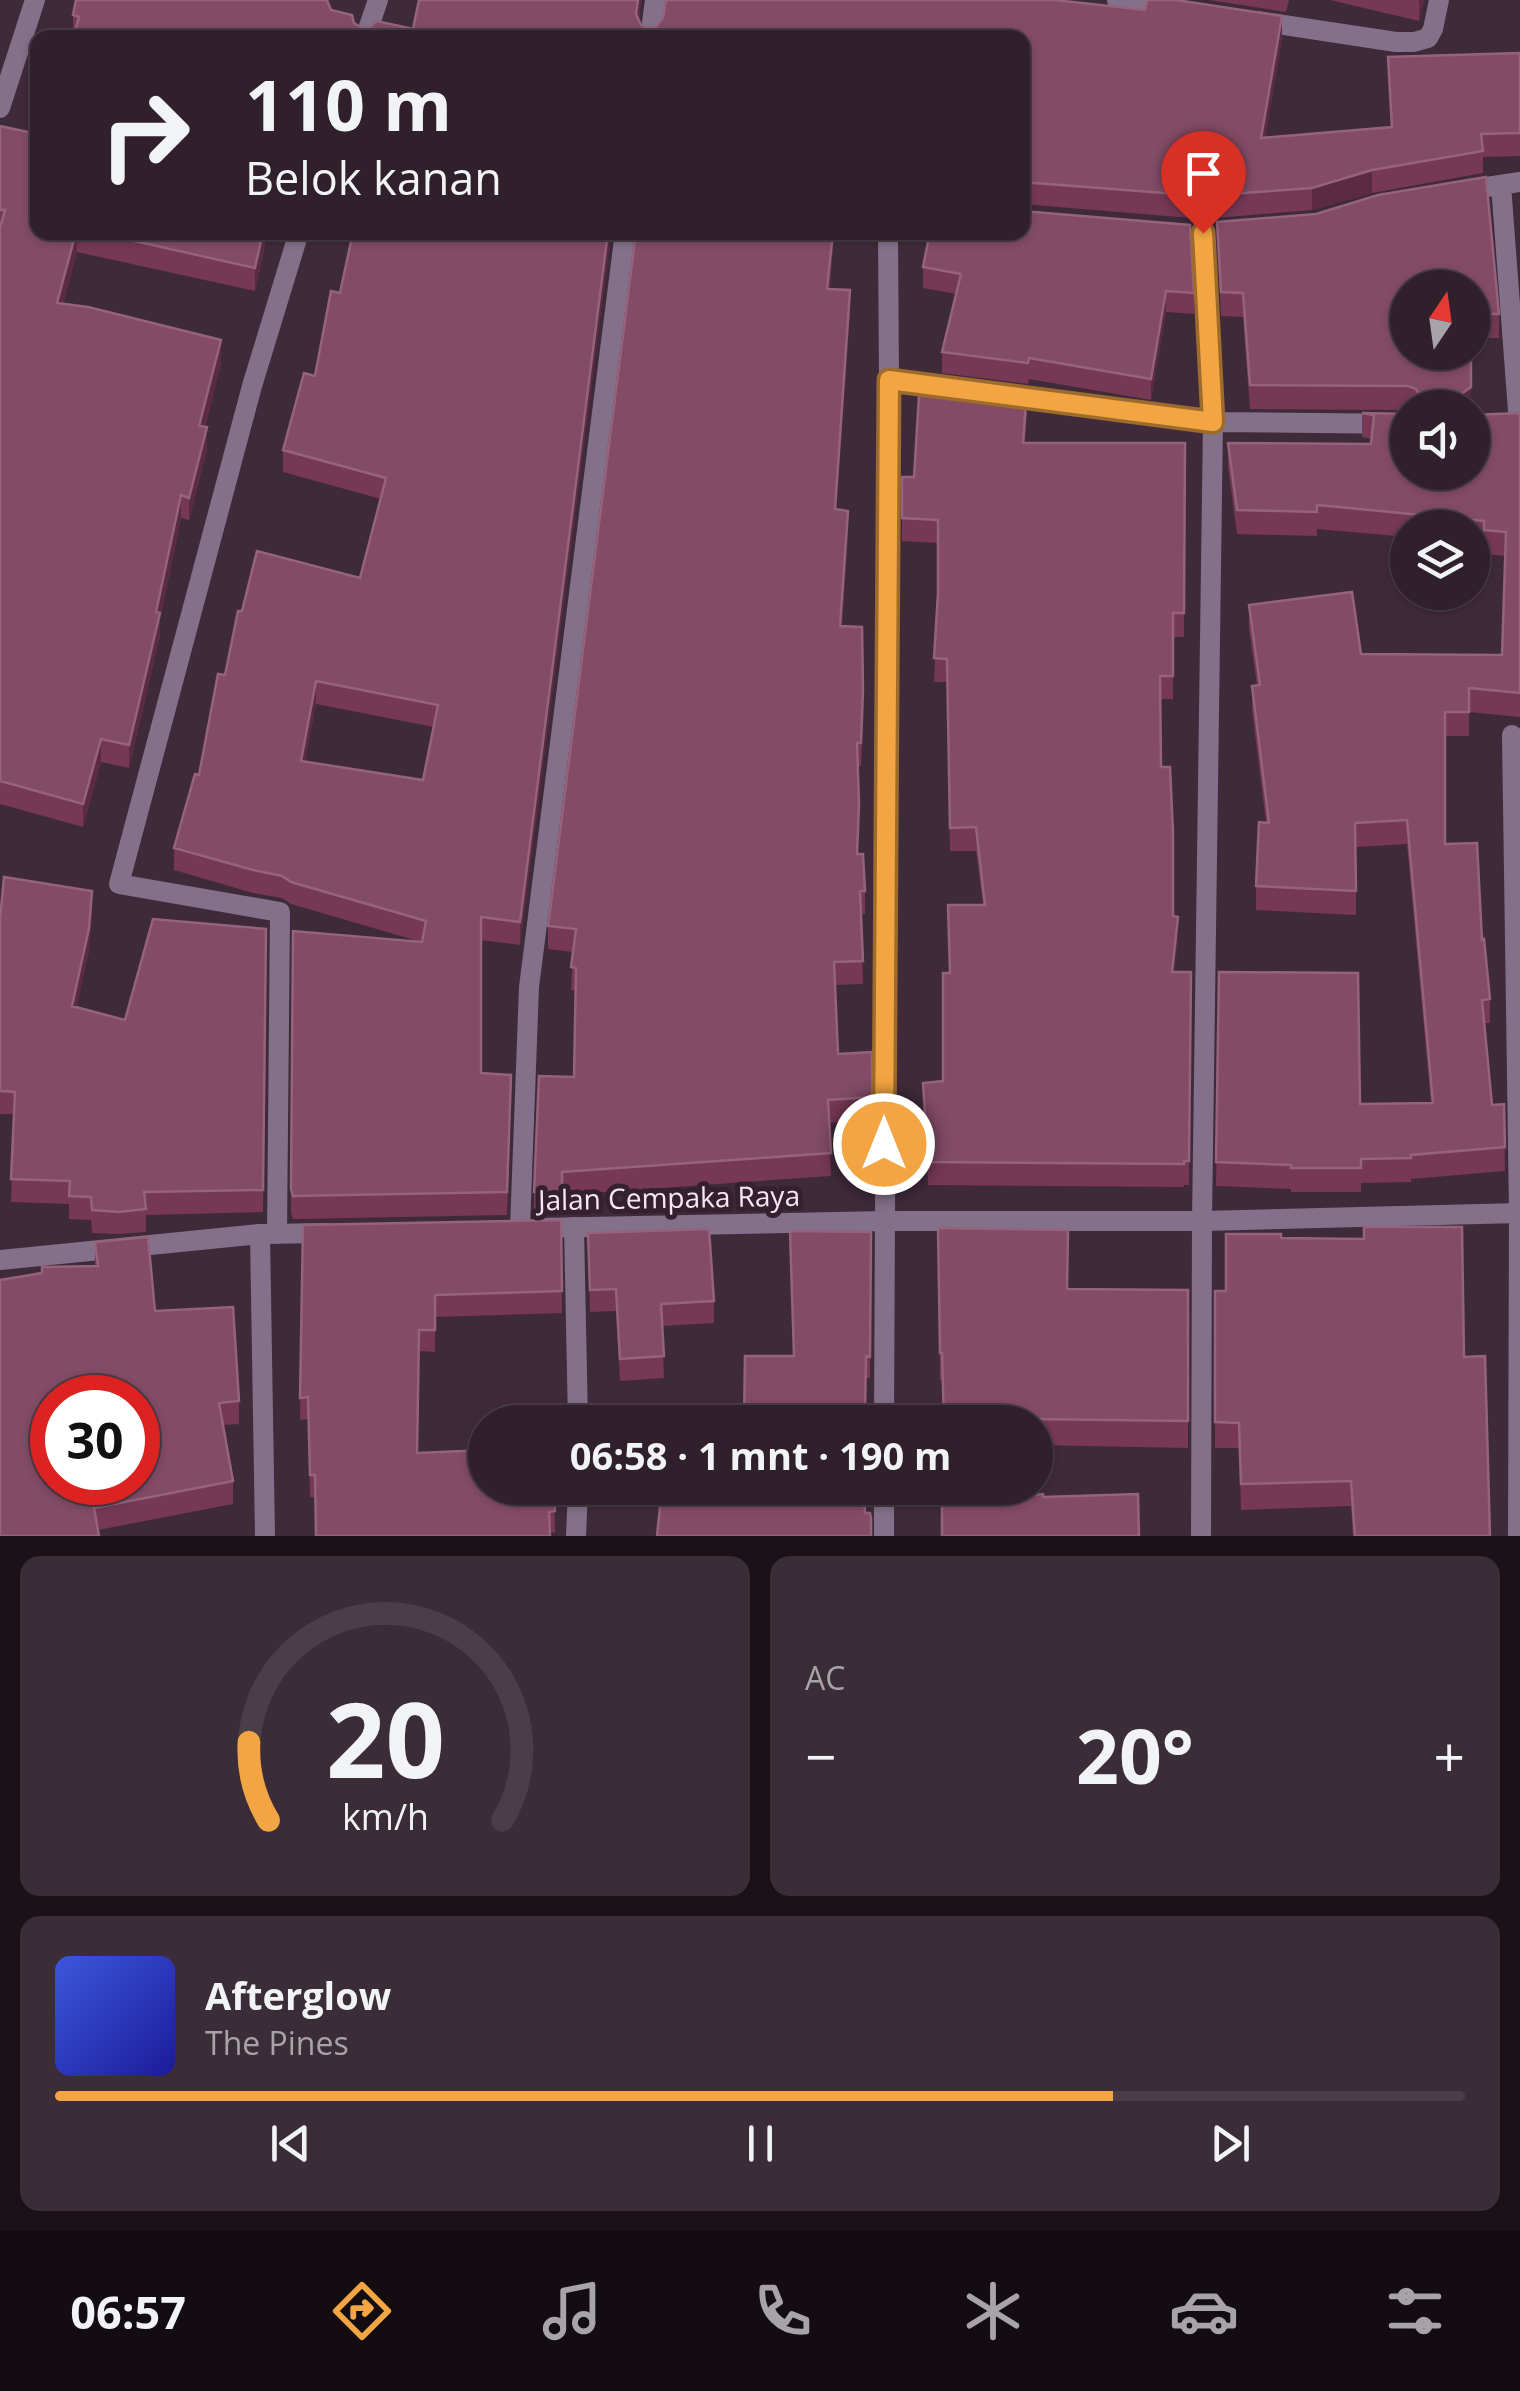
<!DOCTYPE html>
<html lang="id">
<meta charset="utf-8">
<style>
body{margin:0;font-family:"Open Sans",sans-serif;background:#3b2d38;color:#f1f3f6;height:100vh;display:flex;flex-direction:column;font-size:38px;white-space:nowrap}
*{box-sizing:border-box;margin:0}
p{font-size:32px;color:#a7a3a9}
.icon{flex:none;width:55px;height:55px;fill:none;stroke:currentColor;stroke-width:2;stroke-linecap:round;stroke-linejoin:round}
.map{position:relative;height:1536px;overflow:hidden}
.panel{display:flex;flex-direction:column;gap:20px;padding:20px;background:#1a1218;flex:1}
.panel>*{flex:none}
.top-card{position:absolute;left:30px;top:30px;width:1000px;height:210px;border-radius:20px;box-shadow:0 2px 8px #0004,0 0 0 2px #4a3e48;background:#2f202c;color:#f1f3f6;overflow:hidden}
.needle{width:65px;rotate:13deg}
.tools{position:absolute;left:1390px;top:270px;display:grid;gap:20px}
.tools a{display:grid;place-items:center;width:100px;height:100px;border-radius:50%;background:#2f202c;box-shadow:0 2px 8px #0004,0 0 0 2px #4a3e48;font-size:50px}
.speed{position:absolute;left:30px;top:1375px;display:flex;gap:20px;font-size:50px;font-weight:700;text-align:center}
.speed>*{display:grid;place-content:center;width:130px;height:130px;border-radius:50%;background:#2f202c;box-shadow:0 2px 8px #0004,0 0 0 2px #4a3e48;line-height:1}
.speed .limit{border:15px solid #d22;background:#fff;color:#111}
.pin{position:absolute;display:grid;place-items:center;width:85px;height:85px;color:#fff;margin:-102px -42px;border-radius:50% 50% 50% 0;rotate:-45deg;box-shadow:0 0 10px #0007}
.pin .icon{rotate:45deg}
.me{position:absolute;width:110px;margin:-55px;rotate:0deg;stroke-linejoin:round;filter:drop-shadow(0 0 8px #0008)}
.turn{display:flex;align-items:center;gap:35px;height:210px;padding:0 50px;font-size:45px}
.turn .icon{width:130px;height:130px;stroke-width:2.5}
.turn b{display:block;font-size:70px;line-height:85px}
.big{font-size:75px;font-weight:700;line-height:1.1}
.panel .card{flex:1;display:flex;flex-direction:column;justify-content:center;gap:15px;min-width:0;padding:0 35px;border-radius:20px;background:#3b2d38}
.panel .dial{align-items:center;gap:0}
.dial svg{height:260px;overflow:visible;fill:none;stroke:#4a3e48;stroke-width:7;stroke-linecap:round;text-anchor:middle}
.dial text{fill:#f1f3f6;stroke:none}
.song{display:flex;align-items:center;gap:30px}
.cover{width:120px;height:120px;border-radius:15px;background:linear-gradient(135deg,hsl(230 70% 55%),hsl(240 70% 35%))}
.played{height:10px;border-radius:5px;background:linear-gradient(90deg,#f2a542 75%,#4a3e48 75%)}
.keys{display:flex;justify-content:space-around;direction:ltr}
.heat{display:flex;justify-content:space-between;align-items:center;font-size:55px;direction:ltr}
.panel .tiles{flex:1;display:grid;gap:20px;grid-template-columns:1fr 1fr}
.card:last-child{grid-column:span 2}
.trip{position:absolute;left:468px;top:1405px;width:585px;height:100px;border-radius:50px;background:#2f202c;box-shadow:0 2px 8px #0004,0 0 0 2px #4a3e48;font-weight:700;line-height:100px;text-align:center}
.tabs{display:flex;height:160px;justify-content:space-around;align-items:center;background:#130d12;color:#a7a3a9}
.tabs .icon{width:70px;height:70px}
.tabs .current{color:#f2a542}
.tabs b{font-size:45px;color:#f1f3f6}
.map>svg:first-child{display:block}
</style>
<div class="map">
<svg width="1520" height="1536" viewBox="0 0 1520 1536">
<rect width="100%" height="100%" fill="#3f2a3a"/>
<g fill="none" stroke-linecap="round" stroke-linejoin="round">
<path stroke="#83708a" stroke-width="20" d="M 1117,0 L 1169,7
M 1257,21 L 1396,42 L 1414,42 L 1428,38 L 1433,29 L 1439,0
M 365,38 L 378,0
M 650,38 L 655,0
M 0,108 L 35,0
M 1501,185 L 1519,424
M 1460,191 L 1520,182
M 889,380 L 943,387
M 1001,395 L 1213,422 L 1408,424
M 1512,735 L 1519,1213 L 1518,1536
M 574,1227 L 578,1422
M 520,1228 L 529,987 L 625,232
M 260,1234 L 265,1536
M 277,1234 L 280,912 L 119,884 L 252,386 L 299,232
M 884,1422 L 889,380 L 888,232
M 884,1488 L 884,1536
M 576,1536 L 578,1488
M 1201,1536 L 1202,1221 L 1213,422 L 1203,233"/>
<path stroke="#83708a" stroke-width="20" d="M 537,1228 L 884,1221 L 1202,1221 L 1520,1213
M 0,1260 L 260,1234 L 328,1233"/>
</g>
<path fill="#763854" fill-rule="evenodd" d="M 419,0 L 641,0 L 639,20 L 641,25 L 649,29 L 1282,39 L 1265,138 L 1391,127 L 1388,57 L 1520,53 L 1520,156 L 1483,157 L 1483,173 L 1372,193 L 1312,210 L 1203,219 L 1022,204 L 1022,38 L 73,38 L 73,15 L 331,10 L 362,28 L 413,29 Z
M 1209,0 L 1289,0 L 1286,12 Z
M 1330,0 L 1424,0 L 1419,21 Z
M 0,126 L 38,232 L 268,232 L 255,291 L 77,252 L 63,304 L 221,363 L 205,427 L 207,450 L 189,520 L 181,518 L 160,619 L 160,636 L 129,768 L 101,762 L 83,827 L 0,804 Z
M 1486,177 L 1499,314 L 1499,338 L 1472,338 L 1472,288 L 1408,288 L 1408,352 L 1471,352 L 1471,408 L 1408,408 L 1408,410 L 1250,409 L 1243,317 L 1221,316 L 1217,222 L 1316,214 L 1378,195 Z
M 348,232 L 611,232 L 520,945 L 481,940 L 481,1073 L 511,1097 L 507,1215 L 293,1219 L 291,1212 L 291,1189 L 421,942 L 291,904 L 282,898 L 253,893 L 174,870 L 174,848 L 199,775 L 242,611 L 360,578 L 381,499 L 283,472 L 283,450 L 315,376 L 340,293 L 351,239 L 348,239 ZM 316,704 L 434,727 L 423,780 L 305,761 Z
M 834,232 L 830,289 L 850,313 L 836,509 L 848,534 L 842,626 L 863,713 L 861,766 L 857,766 L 858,854 L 865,891 L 865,914 L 861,914 L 863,984 L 835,985 L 838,1054 L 872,1075 L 872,1120 L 829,1123 L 831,1176 L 562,1195 L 562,1214 L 534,1215 L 534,1192 L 574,1077 L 575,991 L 571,990 L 573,952 L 548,949 L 548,926 Z
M 923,267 L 1194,293 L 1194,314 L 1166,312 L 1151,400 L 1029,379 L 1028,384 L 942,373 L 942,352 L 956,294 L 923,288 Z
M 1027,412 L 1025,443 L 1185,443 L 1184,637 L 1173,637 L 1173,699 L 1160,699 L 1161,767 L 1173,916 L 1178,940 L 1174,972 L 1191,972 L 1189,1185 L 1184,1185 L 1184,1187 L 928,1185 L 923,1083 L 943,1081 L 949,973 L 983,905 L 976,851 L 950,851 L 947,682 L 934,682 L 938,593 L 938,543 L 902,541 L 902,477 L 914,477 Z
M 1362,413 L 1408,414 L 1408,472 L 1520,413 L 1520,717 L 1469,712 L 1469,736 L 1445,736 L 1445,844 L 1482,940 L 1490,999 L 1490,1023 L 1484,1023 L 1492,1105 L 1504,1104 L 1505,1171 L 1411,1179 L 1411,1182 L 1361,1183 L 1361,1192 L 1291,1192 L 1291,1189 L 1216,1186 L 1219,972 L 1360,1104 L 1431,1103 L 1407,844 L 1356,847 L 1356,915 L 1256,910 L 1256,886 L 1266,822 L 1252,710 L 1252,686 L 1257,685 L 1249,629 L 1249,605 L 1361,654 L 1502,655 L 1505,556 L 1484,554 L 1484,545 L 1472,544 L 1472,528 L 1408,528 L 1408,537 L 1317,529 L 1317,536 L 1237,534 L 1228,467 L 1228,443 L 1371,444 L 1372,439 L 1362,437 Z
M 92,913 L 89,951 L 76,1008 L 125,1020 L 266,929 L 263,1212 L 146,1215 L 146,1232 L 119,1234 L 92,1233 L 91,1220 L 69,1219 L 69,1204 L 11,1202 L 14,1114 L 0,1114 L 0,920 Z
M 561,1220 L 562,1313 L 435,1317 L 435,1352 L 419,1351 L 418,1453 L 554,1488 L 555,1533 L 310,1497 L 308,1419 L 300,1420 L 303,1225 Z
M 938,1228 L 1067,1289 L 1188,1290 L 1188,1448 L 1035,1445 L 1035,1422 L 943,1422 L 942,1380 L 940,1380 Z
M 871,1232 L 870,1378 L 866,1378 L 865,1422 L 744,1422 L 793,1356 Z
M 588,1233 L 714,1301 L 714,1323 L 662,1326 L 664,1378 L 620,1381 L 616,1311 L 590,1312 Z
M 1281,1238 L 1464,1357 L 1490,1536 L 1353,1536 L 1351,1506 L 1241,1510 L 1239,1448 L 1215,1448 L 1215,1291 L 1226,1291 Z
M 95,1242 L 155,1311 L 239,1401 L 239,1424 L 223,1425 L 233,1481 L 233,1504 L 98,1530 L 0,1536 L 95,1266 Z"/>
<path fill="#5a2b42" d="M 638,0 L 641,0 L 636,37 L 636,14 Z
M 1419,0 L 1424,0 L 1419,21 Z
M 1282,16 L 1282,39 L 1261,161 L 1261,138 Z
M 1372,170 L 1372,193 L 1312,210 L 1312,188 Z
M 76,232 L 77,252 L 57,326 L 57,303 Z
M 263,232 L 268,232 L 255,291 L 255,268 Z
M 608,232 L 611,232 L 520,945 L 520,922 Z
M 833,232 L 834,232 L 834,239 L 827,312 L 827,289 Z
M 850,290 L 850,313 L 835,532 L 835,509 Z
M 1166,291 L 1166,312 L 1151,400 L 1151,379 Z
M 221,340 L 221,363 L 199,449 L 199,426 Z
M 1471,387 L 1471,408 L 1458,408 L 1461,394 Z
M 207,427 L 207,450 L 189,520 L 189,498 Z
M 181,495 L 181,518 L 160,619 L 160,636 L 129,768 L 129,745 Z
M 848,511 L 848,534 L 840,649 L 840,626 Z
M 316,681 L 316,704 L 301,783 L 301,761 Z
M 101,739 L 101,762 L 83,827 L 83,804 Z
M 92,891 L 92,913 L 89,951 L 72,1029 L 72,1006 Z
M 1178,917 L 1178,940 L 1172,996 L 1172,972 Z"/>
<path fill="#834b65" stroke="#95637b" stroke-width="2.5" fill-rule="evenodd" d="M 76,0 L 327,0 L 331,10 L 352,15 L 354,23 L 362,28 L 369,28 L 377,21 L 413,29 L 419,0 L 638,0 L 636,14 L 641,25 L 649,29 L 656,27 L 663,18 L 666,0 L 1055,0 L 1145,10 L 1147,0 L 1176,0 L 1282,16 L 1261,138 L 1392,127 L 1388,57 L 1520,53 L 1520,133 L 1481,134 L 1483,151 L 1372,170 L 1312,188 L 1203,196 L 1022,182 L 1022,38 L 73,38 L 79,17 L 73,15 Z
M 0,126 L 37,134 L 38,130 L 38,232 L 76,232 L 57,303 L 88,307 L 221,340 L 199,426 L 207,427 L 189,498 L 181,495 L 156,612 L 160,613 L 129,745 L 101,739 L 83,804 L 0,781 L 0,228 L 5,210 L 0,210 Z
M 1486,177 L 1499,314 L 1472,314 L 1472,288 L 1408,288 L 1408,352 L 1471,352 L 1471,387 L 1461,394 L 1458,402 L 1462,408 L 1419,408 L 1422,399 L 1416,389 L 1408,386 L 1250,385 L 1243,293 L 1221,292 L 1217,222 L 1316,214 L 1378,195 Z
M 1022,211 L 1190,225 L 1194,293 L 1166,291 L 1151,379 L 1029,358 L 1028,363 L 942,352 L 961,274 L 923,267 L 930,232 L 979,232 L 1017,236 L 1018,232 L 1022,232 Z
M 94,232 L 263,232 L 255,268 Z
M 353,232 L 608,232 L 520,922 L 481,917 L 481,1073 L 511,1075 L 507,1192 L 293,1196 L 291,1189 L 293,931 L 422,942 L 426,921 L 291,882 L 282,876 L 253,870 L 174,848 L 195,774 L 199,775 L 218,674 L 225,675 L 238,611 L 242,611 L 257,551 L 360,578 L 386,478 L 283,450 L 304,373 L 315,376 L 331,291 L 340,293 ZM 316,681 L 438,705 L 423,780 L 301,761 Z
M 636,232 L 833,232 L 827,289 L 850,290 L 835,509 L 848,511 L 840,626 L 862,627 L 863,690 L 861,743 L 857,743 L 859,804 L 857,854 L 863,854 L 865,891 L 860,891 L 863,961 L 834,962 L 838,1054 L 872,1052 L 872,1097 L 828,1100 L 831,1153 L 562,1172 L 562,1191 L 534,1192 L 539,1076 L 574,1077 L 576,968 L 571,967 L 576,929 L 548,926 Z
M 936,376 L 1027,388 L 1023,443 L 1185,443 L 1184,613 L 1173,613 L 1173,676 L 1160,676 L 1161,767 L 1170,767 L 1173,833 L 1173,916 L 1178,917 L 1172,972 L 1191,972 L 1189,1161 L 1184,1161 L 1184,1164 L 928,1162 L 923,1083 L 943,1081 L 943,973 L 950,973 L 948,905 L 985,905 L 976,827 L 950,828 L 947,659 L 934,658 L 938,593 L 938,520 L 902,518 L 902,477 L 914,477 L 920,379 L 935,380 Z
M 1362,413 L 1408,414 L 1408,472 L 1472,472 L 1472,415 L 1520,413 L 1520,693 L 1469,688 L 1469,712 L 1445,712 L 1445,844 L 1477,843 L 1482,940 L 1484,939 L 1490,999 L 1482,1000 L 1492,1105 L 1504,1104 L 1505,1147 L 1411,1155 L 1411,1158 L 1361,1159 L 1361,1168 L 1291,1168 L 1291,1165 L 1216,1162 L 1219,972 L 1358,973 L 1360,1104 L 1433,1103 L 1407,820 L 1355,823 L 1356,891 L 1256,886 L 1259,822 L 1269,823 L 1252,686 L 1260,685 L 1249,605 L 1352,592 L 1361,654 L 1502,655 L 1506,532 L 1484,530 L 1484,521 L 1317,505 L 1317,512 L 1237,510 L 1228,443 L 1371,444 L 1374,415 Z
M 4,877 L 92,891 L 89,928 L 72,1006 L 125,1020 L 153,919 L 266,929 L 263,1190 L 144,1192 L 146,1209 L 119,1212 L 92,1210 L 91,1197 L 69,1196 L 70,1181 L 11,1179 L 15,1092 L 0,1091 L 0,920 Z
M 561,1220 L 562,1291 L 435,1295 L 435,1330 L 419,1330 L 417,1453 L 485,1450 L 485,1488 L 554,1488 L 555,1511 L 549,1512 L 550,1536 L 316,1536 L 315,1475 L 310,1475 L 308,1397 L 300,1398 L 303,1225 Z
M 1364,1227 L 1462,1227 L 1464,1357 L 1485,1356 L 1490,1536 L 1355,1536 L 1351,1481 L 1241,1484 L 1239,1423 L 1215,1422 L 1215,1291 L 1226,1291 L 1226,1234 L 1281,1234 L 1281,1238 L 1364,1239 Z
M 938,1228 L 1068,1230 L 1067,1289 L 1188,1290 L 1188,1421 L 1031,1419 L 1031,1422 L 944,1422 L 942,1353 L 940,1353 Z
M 709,1229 L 714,1301 L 661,1304 L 664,1356 L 620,1359 L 616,1289 L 590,1290 L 588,1233 Z
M 790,1231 L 871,1232 L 870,1357 L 866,1356 L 865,1413 L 861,1413 L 861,1422 L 744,1422 L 745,1356 L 794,1356 Z
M 148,1237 L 155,1311 L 233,1307 L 239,1401 L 219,1403 L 233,1481 L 94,1508 L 99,1536 L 0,1536 L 0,1280 L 42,1273 L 42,1267 L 98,1266 L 95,1242 ZM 52,1398 L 138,1398 L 138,1482 L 52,1482 Z
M 662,1488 L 864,1488 L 865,1513 L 870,1513 L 871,1518 L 871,1536 L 657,1536 Z
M 942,1488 L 1032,1488 L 1032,1495 L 1043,1494 L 1043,1497 L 1138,1494 L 1139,1536 L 942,1536 Z"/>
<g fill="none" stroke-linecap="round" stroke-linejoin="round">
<g stroke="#9d6b2b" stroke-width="25">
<path id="route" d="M 884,1144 L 889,380 L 1213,422 L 1203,233"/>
</g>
<use href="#route" stroke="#f2a542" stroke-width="18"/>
</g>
<g text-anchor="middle" stroke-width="10" stroke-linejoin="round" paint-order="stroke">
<g font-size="28" fill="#f5e7f1" stroke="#35202f">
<text transform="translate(669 1198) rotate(-1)" y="10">Jalan Cempaka Raya</text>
</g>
</g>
</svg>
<div class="tools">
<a><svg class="needle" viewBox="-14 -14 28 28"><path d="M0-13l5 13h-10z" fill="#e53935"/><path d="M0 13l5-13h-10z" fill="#a7a3a9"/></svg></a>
<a><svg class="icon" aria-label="sound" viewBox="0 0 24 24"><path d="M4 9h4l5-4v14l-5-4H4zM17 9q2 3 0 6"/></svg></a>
<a><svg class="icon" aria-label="layers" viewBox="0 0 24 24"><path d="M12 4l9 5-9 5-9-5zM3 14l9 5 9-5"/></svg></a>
</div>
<div class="speed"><div class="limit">30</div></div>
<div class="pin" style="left:1203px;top:233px;background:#d93025"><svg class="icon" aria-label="arrive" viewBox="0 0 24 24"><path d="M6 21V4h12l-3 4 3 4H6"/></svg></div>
<svg class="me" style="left:884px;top:1144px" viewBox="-20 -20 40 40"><circle r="17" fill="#f2a542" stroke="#fff" stroke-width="3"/><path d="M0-11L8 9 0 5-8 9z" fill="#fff"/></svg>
<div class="trip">06:58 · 1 mnt · 190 m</div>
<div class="top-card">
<div class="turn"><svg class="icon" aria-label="right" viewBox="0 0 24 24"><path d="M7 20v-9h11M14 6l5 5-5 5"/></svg><div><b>110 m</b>Belok kanan</div></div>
</div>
</div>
<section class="panel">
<div class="tiles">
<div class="card dial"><svg viewBox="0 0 100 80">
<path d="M14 69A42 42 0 1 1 86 69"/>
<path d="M14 69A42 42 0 0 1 8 45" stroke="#f2a542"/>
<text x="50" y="56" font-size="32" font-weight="700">20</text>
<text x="50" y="72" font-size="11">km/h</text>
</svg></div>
<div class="card"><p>AC</p>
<div class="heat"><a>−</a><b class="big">20°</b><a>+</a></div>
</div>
<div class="card">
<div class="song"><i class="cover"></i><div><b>Afterglow</b><p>The Pines</p></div></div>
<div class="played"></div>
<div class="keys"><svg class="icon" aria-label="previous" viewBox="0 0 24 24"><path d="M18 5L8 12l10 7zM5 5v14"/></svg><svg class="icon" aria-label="pause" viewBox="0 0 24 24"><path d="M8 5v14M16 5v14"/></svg><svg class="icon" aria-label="next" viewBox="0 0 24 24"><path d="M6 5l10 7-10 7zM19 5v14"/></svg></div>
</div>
</div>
</section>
<nav class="tabs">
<b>06:57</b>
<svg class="icon current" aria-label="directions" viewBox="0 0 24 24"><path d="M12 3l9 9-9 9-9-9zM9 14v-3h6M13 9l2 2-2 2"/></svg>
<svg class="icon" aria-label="music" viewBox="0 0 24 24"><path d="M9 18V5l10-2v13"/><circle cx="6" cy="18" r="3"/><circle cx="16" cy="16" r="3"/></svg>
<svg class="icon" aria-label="phone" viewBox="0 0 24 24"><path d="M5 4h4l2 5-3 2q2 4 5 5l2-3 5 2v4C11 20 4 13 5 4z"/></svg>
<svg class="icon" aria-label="climate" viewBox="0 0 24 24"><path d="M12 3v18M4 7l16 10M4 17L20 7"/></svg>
<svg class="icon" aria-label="car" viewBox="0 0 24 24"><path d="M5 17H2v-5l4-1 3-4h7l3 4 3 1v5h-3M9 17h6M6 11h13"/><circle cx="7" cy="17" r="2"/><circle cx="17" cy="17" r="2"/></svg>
<svg class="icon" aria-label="filters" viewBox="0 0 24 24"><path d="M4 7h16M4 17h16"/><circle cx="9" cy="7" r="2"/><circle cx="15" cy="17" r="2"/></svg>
</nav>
